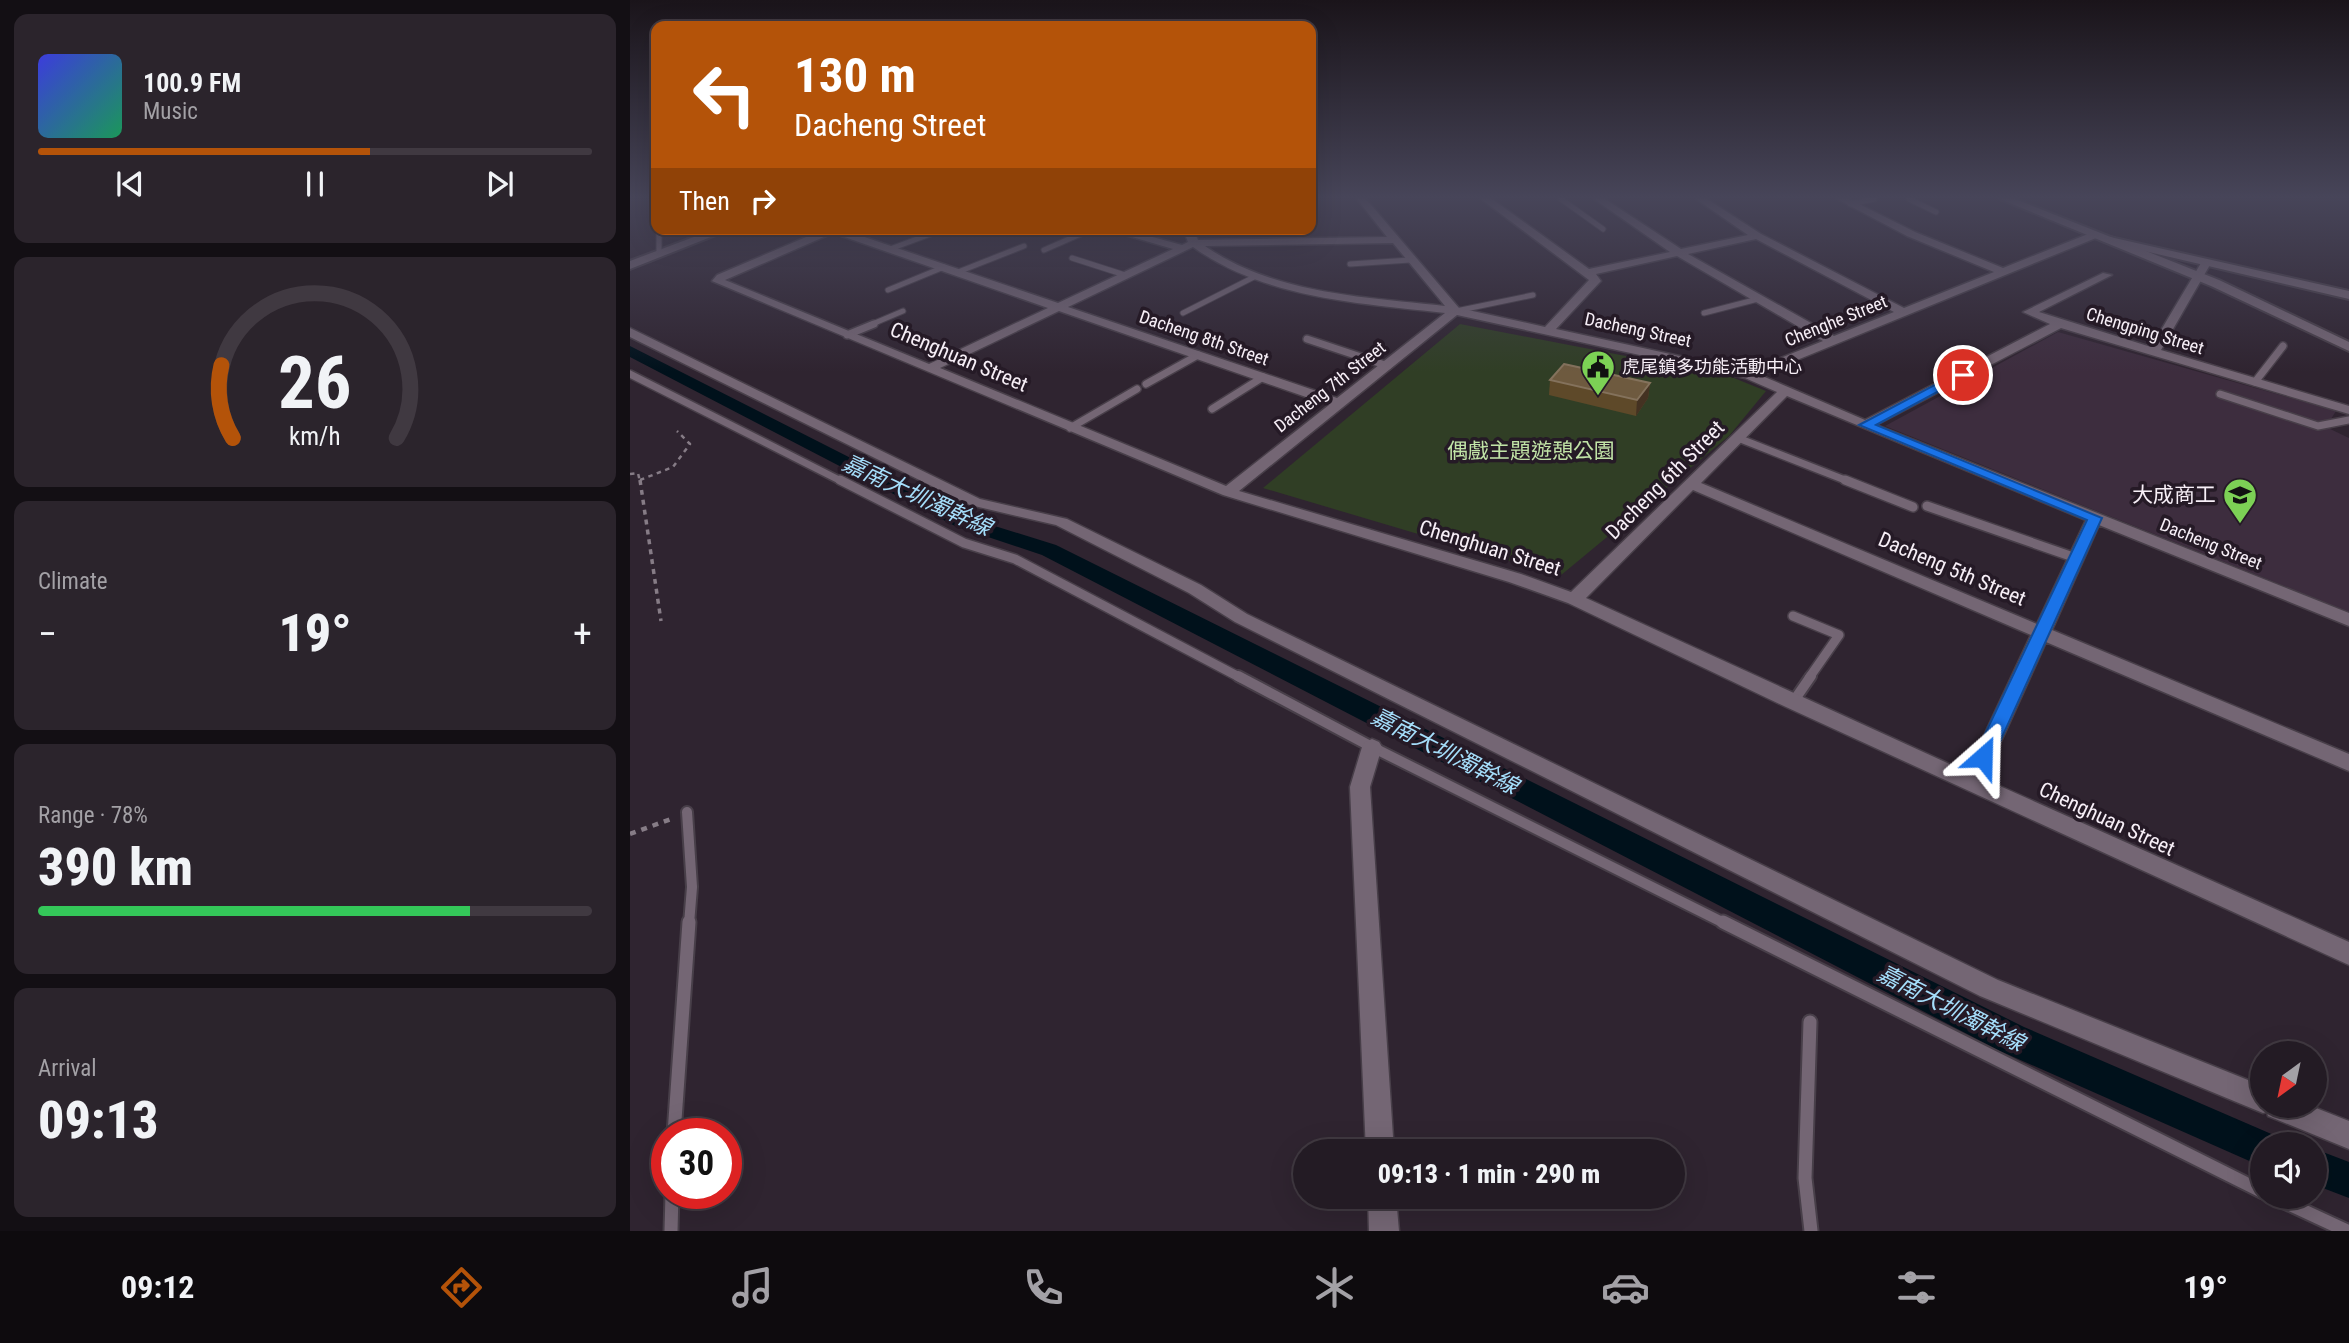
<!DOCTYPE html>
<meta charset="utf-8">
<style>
body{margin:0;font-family:"Roboto Condensed","Noto Sans TC",sans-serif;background:#2b242c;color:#f1f3f6;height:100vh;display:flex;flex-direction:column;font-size:26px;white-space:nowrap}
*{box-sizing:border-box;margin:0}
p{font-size:23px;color:#a3a1a6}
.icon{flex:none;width:38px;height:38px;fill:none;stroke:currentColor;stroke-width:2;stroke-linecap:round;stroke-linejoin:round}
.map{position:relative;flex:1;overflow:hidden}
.details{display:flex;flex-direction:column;gap:14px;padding:14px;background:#130f14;width:630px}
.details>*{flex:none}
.hud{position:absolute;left:21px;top:21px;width:665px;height:214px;border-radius:14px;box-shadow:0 7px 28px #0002,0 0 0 2px #403941;background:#b45309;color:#fff;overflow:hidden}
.needle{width:46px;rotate:213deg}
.buttons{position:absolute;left:1620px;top:1041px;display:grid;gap:14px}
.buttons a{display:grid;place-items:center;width:77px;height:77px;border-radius:50%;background:#231b24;box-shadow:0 7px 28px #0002,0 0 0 2px #403941;font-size:35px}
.speed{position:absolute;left:21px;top:1118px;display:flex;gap:14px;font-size:35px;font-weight:700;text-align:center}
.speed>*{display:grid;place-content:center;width:91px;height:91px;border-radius:50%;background:#231b24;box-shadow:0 7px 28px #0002,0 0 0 2px #403941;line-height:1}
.speed .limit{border:10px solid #d22;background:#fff;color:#111}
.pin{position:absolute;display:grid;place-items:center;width:60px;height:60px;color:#fff;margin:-30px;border:4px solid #fff;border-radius:50%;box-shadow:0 2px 7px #0007}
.me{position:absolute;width:77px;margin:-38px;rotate:25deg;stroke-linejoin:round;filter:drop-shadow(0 0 5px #0008)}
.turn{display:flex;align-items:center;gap:24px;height:147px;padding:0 28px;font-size:32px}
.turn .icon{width:91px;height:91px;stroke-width:2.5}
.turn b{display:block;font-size:49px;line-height:60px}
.then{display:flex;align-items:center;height:66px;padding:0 28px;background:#0003;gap:14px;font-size:26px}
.big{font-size:52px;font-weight:800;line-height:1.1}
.details .widget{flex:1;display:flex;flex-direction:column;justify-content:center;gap:10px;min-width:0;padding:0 24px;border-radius:14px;background:#2b242c}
.details .dial{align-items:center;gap:0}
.dial svg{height:182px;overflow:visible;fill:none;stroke:#403941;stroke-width:7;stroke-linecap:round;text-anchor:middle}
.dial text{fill:#f1f3f6;stroke:none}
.song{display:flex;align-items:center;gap:21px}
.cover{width:84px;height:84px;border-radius:10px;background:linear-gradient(135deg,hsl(240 70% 55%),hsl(150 70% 35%))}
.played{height:7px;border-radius:4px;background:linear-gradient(90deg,#b45309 60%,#403941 60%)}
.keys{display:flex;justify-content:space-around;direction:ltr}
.heat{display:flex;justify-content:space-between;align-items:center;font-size:38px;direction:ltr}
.charge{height:10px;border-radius:5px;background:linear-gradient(90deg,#34c759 78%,#403941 0)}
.trip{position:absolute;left:663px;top:1139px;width:392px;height:70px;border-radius:35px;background:#231b24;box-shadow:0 7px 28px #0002,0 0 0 2px #403941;font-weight:800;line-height:70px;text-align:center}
.menu{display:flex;height:112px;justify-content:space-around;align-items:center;background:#0e0b0e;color:#a3a1a6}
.menu .icon{width:49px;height:49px}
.menu .selected{color:#b45309}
.menu b{font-size:32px;color:#f1f3f6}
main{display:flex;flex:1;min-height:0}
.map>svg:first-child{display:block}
</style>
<main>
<section class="details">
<div class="widget">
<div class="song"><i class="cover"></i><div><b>100.9 FM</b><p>Music</p></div></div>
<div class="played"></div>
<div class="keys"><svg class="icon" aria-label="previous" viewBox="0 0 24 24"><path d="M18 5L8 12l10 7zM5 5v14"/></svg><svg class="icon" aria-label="pause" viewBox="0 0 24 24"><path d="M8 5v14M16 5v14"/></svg><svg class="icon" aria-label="next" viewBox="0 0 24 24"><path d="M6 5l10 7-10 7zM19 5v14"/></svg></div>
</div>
<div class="widget dial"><svg viewBox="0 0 100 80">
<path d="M14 69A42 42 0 1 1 86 69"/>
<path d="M14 69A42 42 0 0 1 9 37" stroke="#b45309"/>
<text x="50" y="56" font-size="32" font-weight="700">26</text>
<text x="50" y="72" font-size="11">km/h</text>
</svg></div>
<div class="widget"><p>Climate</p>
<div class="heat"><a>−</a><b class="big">19°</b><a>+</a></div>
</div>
<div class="widget"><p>Range · 78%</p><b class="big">390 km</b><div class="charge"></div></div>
<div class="widget"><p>Arrival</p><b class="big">09:13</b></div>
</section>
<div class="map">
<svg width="1719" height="1231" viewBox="0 0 1719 1231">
<rect width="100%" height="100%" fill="#2f2430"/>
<path fill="#3d2d3e" d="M 1428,332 L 1706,411 L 1696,427 L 1719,438 L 1719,612 L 1255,426 Z"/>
<path fill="#303e25" d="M 830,324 L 1099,376 L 1136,391 L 1099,436 L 930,576 L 633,488 Z"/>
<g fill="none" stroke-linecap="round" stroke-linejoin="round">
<path fill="#00111b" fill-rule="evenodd" d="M 0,346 L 339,518 L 426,545 L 1394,1027 L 1646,1136 L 1649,1144 L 1633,1144 L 1633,1167 L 1370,1051 L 412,555 L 325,526 L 0,357 Z
M 1685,1149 L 1719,1162 L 1719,1198 L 1685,1185 Z"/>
<g stroke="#483f49" stroke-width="7">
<path id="service-far4" d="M 931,199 L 973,229
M 1279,199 L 1306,212
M 1220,204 L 1244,199
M 29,229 L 29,254
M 260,249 L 314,229
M 414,250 L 462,229
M 442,258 L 495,275
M 720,264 L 780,260
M 328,272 L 394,246
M 258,290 L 314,267
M 826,311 L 903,295
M 553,313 L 624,277
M 1074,313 L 1128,299
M 240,325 L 273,311"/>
</g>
<g stroke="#483f49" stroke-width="10">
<path id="service-far3" d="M 217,335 L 244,324
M 677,339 L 758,366
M 0,374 L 213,482
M 1625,382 L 1653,346
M 516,384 L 568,355
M 1590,394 L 1688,426 L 1719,420
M 582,409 L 633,377
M 440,428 L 507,389
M 1108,438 L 1220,482"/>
</g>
<g stroke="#483f49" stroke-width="12">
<path id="service-far2" d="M 210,480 L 334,543 L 385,559 L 611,678
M 1215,480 L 1283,507
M 1297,506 L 1446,558
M 1163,616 L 1209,635 L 1179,678"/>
</g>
<g stroke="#483f49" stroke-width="14">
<path id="service-far1" d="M 608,676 L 742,747 L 1096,924
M 1163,702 L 1181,676
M 57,812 L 62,887 L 59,924"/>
</g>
<g stroke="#483f49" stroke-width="17">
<path id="service" d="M 1093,922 L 1633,1192
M 1180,1022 L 1175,1178 L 1181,1231
M 44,1134 L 59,922
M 1644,1197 L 1717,1231
M 41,1231 L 42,1194"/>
</g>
<g stroke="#483f49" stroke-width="3">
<path id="minor" d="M 727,199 L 736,199 L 829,308 L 915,327 L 959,280 L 851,199 L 862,199 L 959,269 L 1040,252 L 964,199 L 975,199 L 1051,249 L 1118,235 L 1066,199 L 1077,199 L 1131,234 L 1274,308 L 1364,272 L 1277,236 L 1207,199 L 1219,199 L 1285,232 L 1373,268 L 1458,234 L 1466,234 L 1466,238 L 1130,375 L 1235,420 L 1420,324 L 1393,312 L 1473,273 L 1482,275 L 1409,312 L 1521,347 L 1571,263 L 1580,261 L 1581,263 L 1531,350 L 1719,406 L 1719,414 L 1431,328 L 1246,425 L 1719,613 L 1719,626 L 1469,525 L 1422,630 L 1719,754 L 1719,771 L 1416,642 L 1354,779 L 1719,942 L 1719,965 L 1156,707 L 938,603 L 879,582 L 593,495 L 82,281 L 87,275 L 195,229 L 211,229 L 428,303 L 543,249 L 475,229 L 493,229 L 552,245 L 558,242 L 553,229 L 563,229 L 568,240 L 757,237 ZM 203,233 L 418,308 L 299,364 L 95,280 ZM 1126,239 L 1264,312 L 1204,336 L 1058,254 ZM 763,243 L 815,306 C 734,297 644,294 575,246 ZM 563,247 C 636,299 729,303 815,313 L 707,398 L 438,307 ZM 1047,256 L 1193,341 L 1118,371 L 926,329 L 969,283 L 971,281 L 966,274 ZM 429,311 L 699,405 L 596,486 L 310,368 ZM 827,315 L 1115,378 L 1147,392 L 941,592 L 891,574 L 609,491 ZM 1157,396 L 1456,520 L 1407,624 L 1071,483 ZM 1063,490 L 1401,635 L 1337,772 L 956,598 Z
M 0,328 L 350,499 L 437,519 L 571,585 L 617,614 L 1368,980 L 1633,1086 L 1633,1106 L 1681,1106 L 1719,1121 L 1719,1149 L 1638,1116 L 1637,1112 L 1633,1113 L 1350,996 L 605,622 L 559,593 L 426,525 L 340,505 L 0,337 Z
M 742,739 L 749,742 L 752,747 L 740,787 L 764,1152 L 736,1152 L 720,787 L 732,747 L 735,742 Z
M 738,1197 L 766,1197 L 769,1231 L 739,1231 Z"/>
</g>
<g stroke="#483f49" stroke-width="4">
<path id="tertiary" d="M 85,229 L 101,229 L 0,269 L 0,261 Z
M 1480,237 L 1719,291 L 1719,299 L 1476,242 L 1474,240 Z"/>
</g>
<g stroke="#483f49" stroke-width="4">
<path id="secondary" d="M 1370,199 L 1385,199 L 1589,280 L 1719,342 L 1719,351 L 1581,286 Z"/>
</g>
<path stroke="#867c86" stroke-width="2.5" stroke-dasharray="4.5 4.5" stroke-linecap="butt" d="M 0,474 L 8,473 L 10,482
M 10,480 L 43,467 L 60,444 L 47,431"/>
<path stroke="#867c86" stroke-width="3.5" stroke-dasharray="5 5" stroke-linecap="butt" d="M 10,480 L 31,621"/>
<path stroke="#867c86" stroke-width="4.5" stroke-dasharray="6 6" stroke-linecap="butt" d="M 0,834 L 41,819"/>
<use href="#service-far4" stroke="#746674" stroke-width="5"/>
<use href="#service-far3" stroke="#746674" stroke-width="7"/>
<use href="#service-far2" stroke="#746674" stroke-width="9"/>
<use href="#service-far1" stroke="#746674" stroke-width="10"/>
<use href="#service" stroke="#746674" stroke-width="13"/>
<use href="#minor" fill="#746674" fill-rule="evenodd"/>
<use href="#tertiary" fill="#746674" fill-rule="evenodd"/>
<use href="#secondary" fill="#746674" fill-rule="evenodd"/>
</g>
<path fill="#5e4929" d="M 920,380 L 1020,383 L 1018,398 L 1006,416 L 919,395 Z"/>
<path fill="#443222" d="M 1020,383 L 1018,398 L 1006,416 L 1007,400 Z"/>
<path fill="#6e5a3f" stroke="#84725c" stroke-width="2" d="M 934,364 L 1020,383 L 1007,400 L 920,380 Z"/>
<linearGradient id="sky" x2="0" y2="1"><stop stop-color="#1a141a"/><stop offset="0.53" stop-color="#474559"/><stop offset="1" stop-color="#474559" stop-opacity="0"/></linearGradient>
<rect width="1719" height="372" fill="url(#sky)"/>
<path fill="#1a73e8" stroke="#114b97" stroke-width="2" d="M 1329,372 L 1339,375 L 1246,425 L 1472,518 L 1363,757 L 1360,762 L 1347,762 L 1344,757 L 1457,520 L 1229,425 Z"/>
<defs>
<g id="civic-pin" transform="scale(1.75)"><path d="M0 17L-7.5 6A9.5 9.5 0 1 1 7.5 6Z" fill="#7cd155" stroke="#251a26"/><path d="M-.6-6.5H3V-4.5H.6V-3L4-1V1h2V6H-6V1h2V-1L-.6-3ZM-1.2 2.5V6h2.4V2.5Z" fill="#111"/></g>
<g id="school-pin" transform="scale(1.75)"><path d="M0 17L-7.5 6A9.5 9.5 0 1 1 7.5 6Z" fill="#7cd155" stroke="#251a26"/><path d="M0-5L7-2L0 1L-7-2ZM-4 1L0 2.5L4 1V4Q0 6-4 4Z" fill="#111"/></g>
</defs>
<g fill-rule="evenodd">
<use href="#civic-pin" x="968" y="367"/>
<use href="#school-pin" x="1610" y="495"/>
</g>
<g text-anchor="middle" stroke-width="7" stroke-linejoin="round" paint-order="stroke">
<g font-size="18" fill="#f7eff7" stroke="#251a26">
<text transform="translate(1206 321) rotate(-22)" y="6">Chenghe Street</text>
<text transform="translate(1008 330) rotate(12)" y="6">Dacheng Street</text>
<text transform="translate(1515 331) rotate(17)" y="6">Chengping Street</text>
<text transform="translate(574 338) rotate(19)" y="6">Dacheng 8th Street</text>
<text transform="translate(700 387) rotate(-38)" y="6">Dacheng 7th Street</text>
<text transform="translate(1581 544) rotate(22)" y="6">Dacheng Street</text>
</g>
<g font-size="18" fill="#f7eff7" stroke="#251a26" text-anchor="start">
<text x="992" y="373">虎尾鎮多功能活動中心</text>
</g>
<g font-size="21" fill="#f7eff7" stroke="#251a26">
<text transform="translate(329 357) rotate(23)" y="7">Chenghuan Street</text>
<text transform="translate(1035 480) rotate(-45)" y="7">Dacheng 6th Street</text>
<text transform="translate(860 548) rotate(17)" y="7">Chenghuan Street</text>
<text transform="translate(1322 569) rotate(23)" y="7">Dacheng 5th Street</text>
<text transform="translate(1477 819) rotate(25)" y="7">Chenghuan Street</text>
</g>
<g font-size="21" fill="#c1e4a7" stroke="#251a26">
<text x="901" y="458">偶戲主題遊憩公園</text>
</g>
<g font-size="21" fill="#f7eff7" stroke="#251a26" text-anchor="end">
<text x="1586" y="502">大成商工</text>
</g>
<g font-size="23" font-style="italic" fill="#a5defb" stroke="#251a26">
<text transform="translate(287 495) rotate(25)" y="8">嘉南大圳濁幹線</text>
<text transform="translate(815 751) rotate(27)" y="8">嘉南大圳濁幹線</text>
<text transform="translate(1321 1008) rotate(27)" y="8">嘉南大圳濁幹線</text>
</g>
</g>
</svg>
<div class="buttons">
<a><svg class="needle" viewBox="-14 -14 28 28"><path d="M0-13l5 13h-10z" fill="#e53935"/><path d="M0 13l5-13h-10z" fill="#a3a1a6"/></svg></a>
<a><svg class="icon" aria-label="sound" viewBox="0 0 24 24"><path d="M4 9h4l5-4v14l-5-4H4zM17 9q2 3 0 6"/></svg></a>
</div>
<div class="speed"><div class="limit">30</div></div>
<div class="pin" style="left:1333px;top:375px;background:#d93025"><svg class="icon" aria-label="arrive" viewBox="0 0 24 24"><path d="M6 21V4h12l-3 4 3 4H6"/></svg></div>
<svg class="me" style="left:1353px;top:757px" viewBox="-20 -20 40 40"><path d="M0-17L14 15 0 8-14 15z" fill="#1a73e8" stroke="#fff" stroke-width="4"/></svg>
<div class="trip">09:13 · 1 min · 290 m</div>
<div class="hud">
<div class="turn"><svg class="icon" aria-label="left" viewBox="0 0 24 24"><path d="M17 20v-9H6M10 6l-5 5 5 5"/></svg><div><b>130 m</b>Dacheng Street</div></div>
<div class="then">Then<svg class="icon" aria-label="right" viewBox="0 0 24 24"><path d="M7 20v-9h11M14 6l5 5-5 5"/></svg></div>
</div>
</div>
</main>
<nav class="menu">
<b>09:12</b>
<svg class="icon selected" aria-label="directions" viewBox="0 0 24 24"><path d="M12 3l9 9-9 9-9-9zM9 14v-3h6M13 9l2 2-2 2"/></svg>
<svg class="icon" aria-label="music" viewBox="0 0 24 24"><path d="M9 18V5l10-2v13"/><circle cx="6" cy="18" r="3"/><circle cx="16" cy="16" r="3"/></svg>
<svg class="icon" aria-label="phone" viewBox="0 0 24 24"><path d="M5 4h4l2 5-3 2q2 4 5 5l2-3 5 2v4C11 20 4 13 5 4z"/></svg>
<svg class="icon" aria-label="climate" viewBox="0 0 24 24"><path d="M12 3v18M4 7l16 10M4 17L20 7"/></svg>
<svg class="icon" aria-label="car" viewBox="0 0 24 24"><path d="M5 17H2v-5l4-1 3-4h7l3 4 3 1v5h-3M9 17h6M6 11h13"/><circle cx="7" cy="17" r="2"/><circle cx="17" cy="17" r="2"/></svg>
<svg class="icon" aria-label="filters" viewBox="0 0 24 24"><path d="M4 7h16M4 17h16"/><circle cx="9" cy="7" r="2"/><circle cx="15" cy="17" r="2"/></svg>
<b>19°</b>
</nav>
